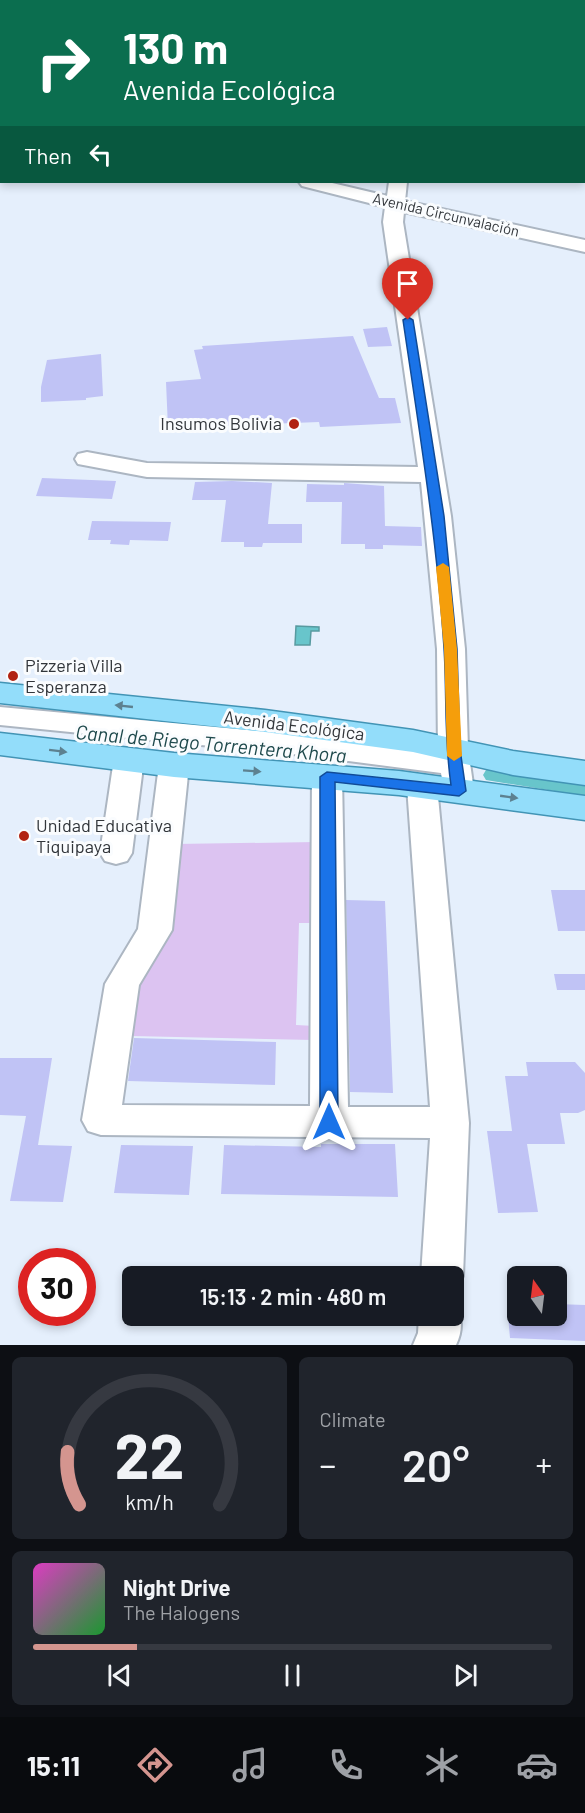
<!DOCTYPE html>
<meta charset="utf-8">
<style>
body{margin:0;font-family:Barlow,sans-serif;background:#20242c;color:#f1f3f6;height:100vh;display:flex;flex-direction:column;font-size:22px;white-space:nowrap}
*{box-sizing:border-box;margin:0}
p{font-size:20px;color:#9ea1a6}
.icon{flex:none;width:33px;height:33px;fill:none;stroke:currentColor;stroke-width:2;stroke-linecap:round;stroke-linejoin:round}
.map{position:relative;height:1345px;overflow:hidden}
.drawer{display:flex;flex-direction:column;gap:12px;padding:12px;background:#0d0f14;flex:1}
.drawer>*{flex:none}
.banner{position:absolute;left:0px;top:0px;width:585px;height:183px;box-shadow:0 3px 9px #0003;background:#0b6e4f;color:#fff;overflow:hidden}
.needle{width:39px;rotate:346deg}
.controls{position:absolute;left:507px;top:1266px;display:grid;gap:12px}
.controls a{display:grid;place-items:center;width:60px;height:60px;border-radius:9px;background:#171b24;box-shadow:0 3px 9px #0003;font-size:30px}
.speed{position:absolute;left:18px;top:1248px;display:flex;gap:12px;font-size:30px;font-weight:700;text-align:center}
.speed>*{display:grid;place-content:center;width:78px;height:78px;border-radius:50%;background:#171b24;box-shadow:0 3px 9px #0003;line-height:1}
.speed .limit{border:9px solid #d22;background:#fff;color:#111}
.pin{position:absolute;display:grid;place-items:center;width:51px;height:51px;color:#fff;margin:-62px -26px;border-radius:50% 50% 50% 0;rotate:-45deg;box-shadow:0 0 6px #0007}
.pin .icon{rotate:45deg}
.me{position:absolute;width:66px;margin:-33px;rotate:0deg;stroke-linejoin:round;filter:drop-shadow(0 0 4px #0008)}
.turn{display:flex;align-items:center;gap:21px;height:126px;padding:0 24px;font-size:27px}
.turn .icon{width:78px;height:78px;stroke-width:2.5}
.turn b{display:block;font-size:42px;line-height:51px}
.then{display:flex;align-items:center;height:57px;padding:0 24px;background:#0003;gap:12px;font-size:22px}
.big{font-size:45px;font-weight:600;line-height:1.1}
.drawer .card{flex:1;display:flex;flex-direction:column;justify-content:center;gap:9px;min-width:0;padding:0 21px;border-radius:9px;background:#20242c}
.drawer .dial{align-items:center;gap:0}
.dial svg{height:156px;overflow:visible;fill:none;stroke:#363941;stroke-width:7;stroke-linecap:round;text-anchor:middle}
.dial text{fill:#f1f3f6;stroke:none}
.song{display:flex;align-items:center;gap:18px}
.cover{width:72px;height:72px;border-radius:9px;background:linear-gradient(135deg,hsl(310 70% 55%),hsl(130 70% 35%))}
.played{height:6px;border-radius:3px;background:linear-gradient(90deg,#d4958f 20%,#363941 20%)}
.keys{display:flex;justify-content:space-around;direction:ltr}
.heat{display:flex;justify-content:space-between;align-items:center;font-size:33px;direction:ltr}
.drawer .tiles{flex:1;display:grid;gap:12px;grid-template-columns:1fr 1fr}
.card:last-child{grid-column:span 2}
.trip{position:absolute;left:122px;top:1266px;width:342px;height:60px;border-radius:9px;background:#171b24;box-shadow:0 3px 9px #0003;font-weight:600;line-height:60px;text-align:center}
.menu{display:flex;height:96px;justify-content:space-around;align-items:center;background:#090b0e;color:#9ea1a6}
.menu .icon{width:42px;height:42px}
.menu .active{color:#d4958f}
.menu b{font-size:27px;color:#f1f3f6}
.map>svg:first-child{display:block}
</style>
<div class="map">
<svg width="585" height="1345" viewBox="0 0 585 1345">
<rect width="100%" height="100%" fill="#e5effc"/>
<path fill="#dcc3f1" d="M 316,842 L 317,923 L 299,923 L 296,1025 L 315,1026 L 313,1040 L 131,1036 L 136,989 L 175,844 Z"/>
<path fill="#68c5cb" stroke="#589aa0" stroke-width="1.5" d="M 296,626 L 319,627 L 319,631 L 311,631 L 310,645 L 295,645 Z"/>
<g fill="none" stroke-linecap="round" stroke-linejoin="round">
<path fill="#68c5cb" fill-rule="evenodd" d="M 494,768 L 585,780 L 585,796 L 486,780 L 483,775 L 486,770 Z"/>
</g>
<path fill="#c0c3f5" d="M 387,327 L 392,346 L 368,347 L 363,329 Z
M 353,336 L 379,398 L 395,398 L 401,423 L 320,427 L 319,422 L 168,428 L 166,382 L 201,379 L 194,350 L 203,349 L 202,346 Z
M 101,354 L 103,396 L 86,398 L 86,400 L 41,402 L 41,387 L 47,360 Z
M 42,478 L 116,481 L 112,499 L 36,496 Z
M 232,481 L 272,483 L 268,524 L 302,524 L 302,543 L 263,543 L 262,547 L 244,547 L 244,542 L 221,542 L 226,500 L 192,500 L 195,482 Z
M 344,483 L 384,486 L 385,526 L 421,527 L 422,546 L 383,545 L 383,549 L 365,549 L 365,544 L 341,544 L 342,502 L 306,502 L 307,484 L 344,485 Z
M 92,521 L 171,522 L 168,541 L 130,540 L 129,545 L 110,544 L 111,540 L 88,540 Z
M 551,890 L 585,890 L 585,931 L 558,931 Z
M 346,900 L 385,901 L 393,1093 L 350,1092 Z
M 554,974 L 585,974 L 585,990 L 557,990 Z
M 134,1038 L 276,1042 L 275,1085 L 128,1081 Z
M 0,1058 L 52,1058 L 38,1145 L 72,1146 L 63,1202 L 10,1201 L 26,1116 L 0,1115 Z
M 526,1062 L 575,1062 L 585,1073 L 585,1110 L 578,1113 L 560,1113 L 565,1144 L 527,1144 L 538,1212 L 498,1213 L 487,1131 L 512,1131 L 505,1076 L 528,1076 Z
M 321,1144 L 395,1144 L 398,1197 L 221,1194 L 224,1145 L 321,1147 Z
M 121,1145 L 193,1146 L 189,1195 L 114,1193 Z
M 556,1304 L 585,1305 L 585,1341 L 510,1338 L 508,1316 L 556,1316 Z"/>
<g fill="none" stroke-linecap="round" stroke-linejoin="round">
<g stroke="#acb6c2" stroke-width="4">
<path id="minor" d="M 84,0 L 107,0 L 83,2 Z
M 389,0 L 409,0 L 410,2 L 390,2 Z
M 433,0 L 481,0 L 480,2 Z
M 0,19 L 2,19 L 2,29 L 0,29 Z
M 584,93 L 585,93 L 585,103 L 584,103 Z
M 0,119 L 2,119 L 2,129 L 0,129 Z
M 0,168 L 2,168 L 2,178 L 0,178 Z
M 299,182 L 328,182 L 387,196 L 389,182 L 407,182 L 405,201 L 585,240 L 585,252 L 404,212 L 403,222 L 451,516 L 465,649 L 468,749 L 474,791 L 470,798 L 459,801 L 448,798 L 444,791 L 441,773 L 302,755 L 0,725 L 0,707 L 302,735 L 438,753 L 437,649 L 421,482 L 147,477 L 78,464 L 75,459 L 78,454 L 87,452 L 147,463 L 418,467 L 383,222 L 385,207 L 302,186 Z
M 129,749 L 140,752 L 144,759 L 132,853 L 127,861 L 116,864 L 105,861 L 100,853 L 114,759 L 118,752 Z
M 174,755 L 185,758 L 189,765 L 172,930 L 139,985 L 122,1105 L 310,1106 L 312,776 L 316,769 L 327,766 L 338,769 L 342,776 L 348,1107 L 430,1107 L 407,786 L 411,779 L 422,776 L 433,779 L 437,786 L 469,1123 L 463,1276 L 457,1289 L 453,1290 L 453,1276 L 421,1276 L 430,1138 L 101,1135 L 88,1131 L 82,1120 L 105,984 L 138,929 L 159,765 L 163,758 Z
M 453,1302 C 463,1314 463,1331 456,1345 L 413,1345 L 418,1333 L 419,1316 L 453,1316 Z"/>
</g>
<g stroke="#4294b5" stroke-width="3">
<path id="major" d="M 0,683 L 265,710 L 413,730 L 513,751 L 585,761 L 585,785 L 513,775 L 413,752 L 265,732 L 0,703 Z
M 0,733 L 174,753 L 399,771 L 585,796 L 585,820 L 399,795 L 174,777 L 0,755 Z"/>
</g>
<use href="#minor" fill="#fff" fill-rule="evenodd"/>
<use href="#major" fill="#93ddfa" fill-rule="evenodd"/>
</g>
<defs><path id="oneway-solid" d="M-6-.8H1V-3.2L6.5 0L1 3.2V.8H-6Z" transform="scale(1.5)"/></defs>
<g fill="#5d8190">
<use href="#oneway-solid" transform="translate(124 706) rotate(-174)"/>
<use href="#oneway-solid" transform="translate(58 751) rotate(7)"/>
<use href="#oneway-solid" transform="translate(252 771) rotate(4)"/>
<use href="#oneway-solid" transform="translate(509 797) rotate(8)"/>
</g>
<path fill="#1a73e8" stroke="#114b97" stroke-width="1.5" d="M 408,317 L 413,320 L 444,516 L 457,649 L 460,749 L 466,791 L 459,796 L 335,782 L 338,1122 L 335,1127 L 329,1129 L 323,1127 L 320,1122 L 320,777 L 327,772 L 451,785 C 444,739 447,694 444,648 C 437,538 419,429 403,320 Z"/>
<path fill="#f59e0b" d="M 443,563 L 449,567 L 457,649 L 462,756 L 454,761 L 447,756 L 444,649 L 436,567 Z"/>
<g fill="#b12312" stroke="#fafcfe" stroke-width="2">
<circle cx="294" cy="424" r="6"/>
<circle cx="13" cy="676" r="6"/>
<circle cx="24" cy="836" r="6"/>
</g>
<g text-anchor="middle" stroke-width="6" stroke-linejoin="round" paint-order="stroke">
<g font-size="15" fill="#31353a" stroke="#fafcfe">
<text transform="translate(446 215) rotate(13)" y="5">Avenida Circunvalación</text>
</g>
<g font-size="18" fill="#31353a" stroke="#fafcfe" text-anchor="start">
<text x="282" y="430" text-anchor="end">Insumos Bolivia</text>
<text x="25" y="672">Pizzeria Villa<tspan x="25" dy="21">Esperanza</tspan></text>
<text x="36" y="832">Unidad Educativa<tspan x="36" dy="21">Tiquipaya</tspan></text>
</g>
<g font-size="18" fill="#31353a" stroke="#fafcfe">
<text transform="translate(294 726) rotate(7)" y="6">Avenida Ecológica</text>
</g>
<g font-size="20" font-style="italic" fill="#1e494c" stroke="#fafcfe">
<text transform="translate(211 744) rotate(5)" y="7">Canal de Riego Torrentera Khora</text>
</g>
</g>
</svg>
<div class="controls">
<a><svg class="needle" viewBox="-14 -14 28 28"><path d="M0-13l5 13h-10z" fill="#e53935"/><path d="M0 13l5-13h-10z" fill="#9ea1a6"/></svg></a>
</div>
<div class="speed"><div class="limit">30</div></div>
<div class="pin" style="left:408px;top:320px;background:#d93025"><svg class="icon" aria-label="arrive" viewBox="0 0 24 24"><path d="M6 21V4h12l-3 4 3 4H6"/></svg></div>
<svg class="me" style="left:329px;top:1122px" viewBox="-20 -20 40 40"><path d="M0-17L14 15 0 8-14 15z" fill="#1a73e8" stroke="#fff" stroke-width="4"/></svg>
<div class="trip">15:13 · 2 min · 480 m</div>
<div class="banner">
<div class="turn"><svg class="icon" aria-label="right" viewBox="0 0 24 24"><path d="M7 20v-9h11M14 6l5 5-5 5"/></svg><div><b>130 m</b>Avenida Ecológica</div></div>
<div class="then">Then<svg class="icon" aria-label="left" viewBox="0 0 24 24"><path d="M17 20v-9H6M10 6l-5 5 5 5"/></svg></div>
</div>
</div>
<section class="drawer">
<div class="tiles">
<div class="card dial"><svg viewBox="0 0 100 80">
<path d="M14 69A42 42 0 1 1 86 69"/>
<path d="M14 69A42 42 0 0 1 8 42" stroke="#d4958f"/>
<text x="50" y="56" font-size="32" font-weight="700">22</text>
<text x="50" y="72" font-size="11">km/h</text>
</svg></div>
<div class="card"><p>Climate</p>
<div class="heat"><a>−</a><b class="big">20°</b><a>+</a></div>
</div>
<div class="card">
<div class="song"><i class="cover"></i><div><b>Night Drive</b><p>The Halogens</p></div></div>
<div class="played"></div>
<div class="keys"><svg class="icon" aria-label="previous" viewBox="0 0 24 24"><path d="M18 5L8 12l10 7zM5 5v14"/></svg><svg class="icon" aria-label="pause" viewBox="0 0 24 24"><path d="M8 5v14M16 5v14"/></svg><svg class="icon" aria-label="next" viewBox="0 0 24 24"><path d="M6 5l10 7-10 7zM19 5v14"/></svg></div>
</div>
</div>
</section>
<nav class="menu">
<b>15:11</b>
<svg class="icon active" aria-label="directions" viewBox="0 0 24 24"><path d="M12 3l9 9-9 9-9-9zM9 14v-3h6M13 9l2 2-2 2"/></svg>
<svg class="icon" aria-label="music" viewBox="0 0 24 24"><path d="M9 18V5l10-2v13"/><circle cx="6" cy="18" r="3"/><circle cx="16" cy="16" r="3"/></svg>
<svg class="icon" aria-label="phone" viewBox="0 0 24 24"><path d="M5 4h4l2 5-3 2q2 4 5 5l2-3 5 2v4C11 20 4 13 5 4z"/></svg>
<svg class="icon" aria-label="climate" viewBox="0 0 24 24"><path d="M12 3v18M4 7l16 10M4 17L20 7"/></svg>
<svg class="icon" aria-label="car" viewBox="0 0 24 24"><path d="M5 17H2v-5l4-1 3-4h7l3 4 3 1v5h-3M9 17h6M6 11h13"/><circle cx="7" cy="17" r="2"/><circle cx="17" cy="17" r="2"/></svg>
</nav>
